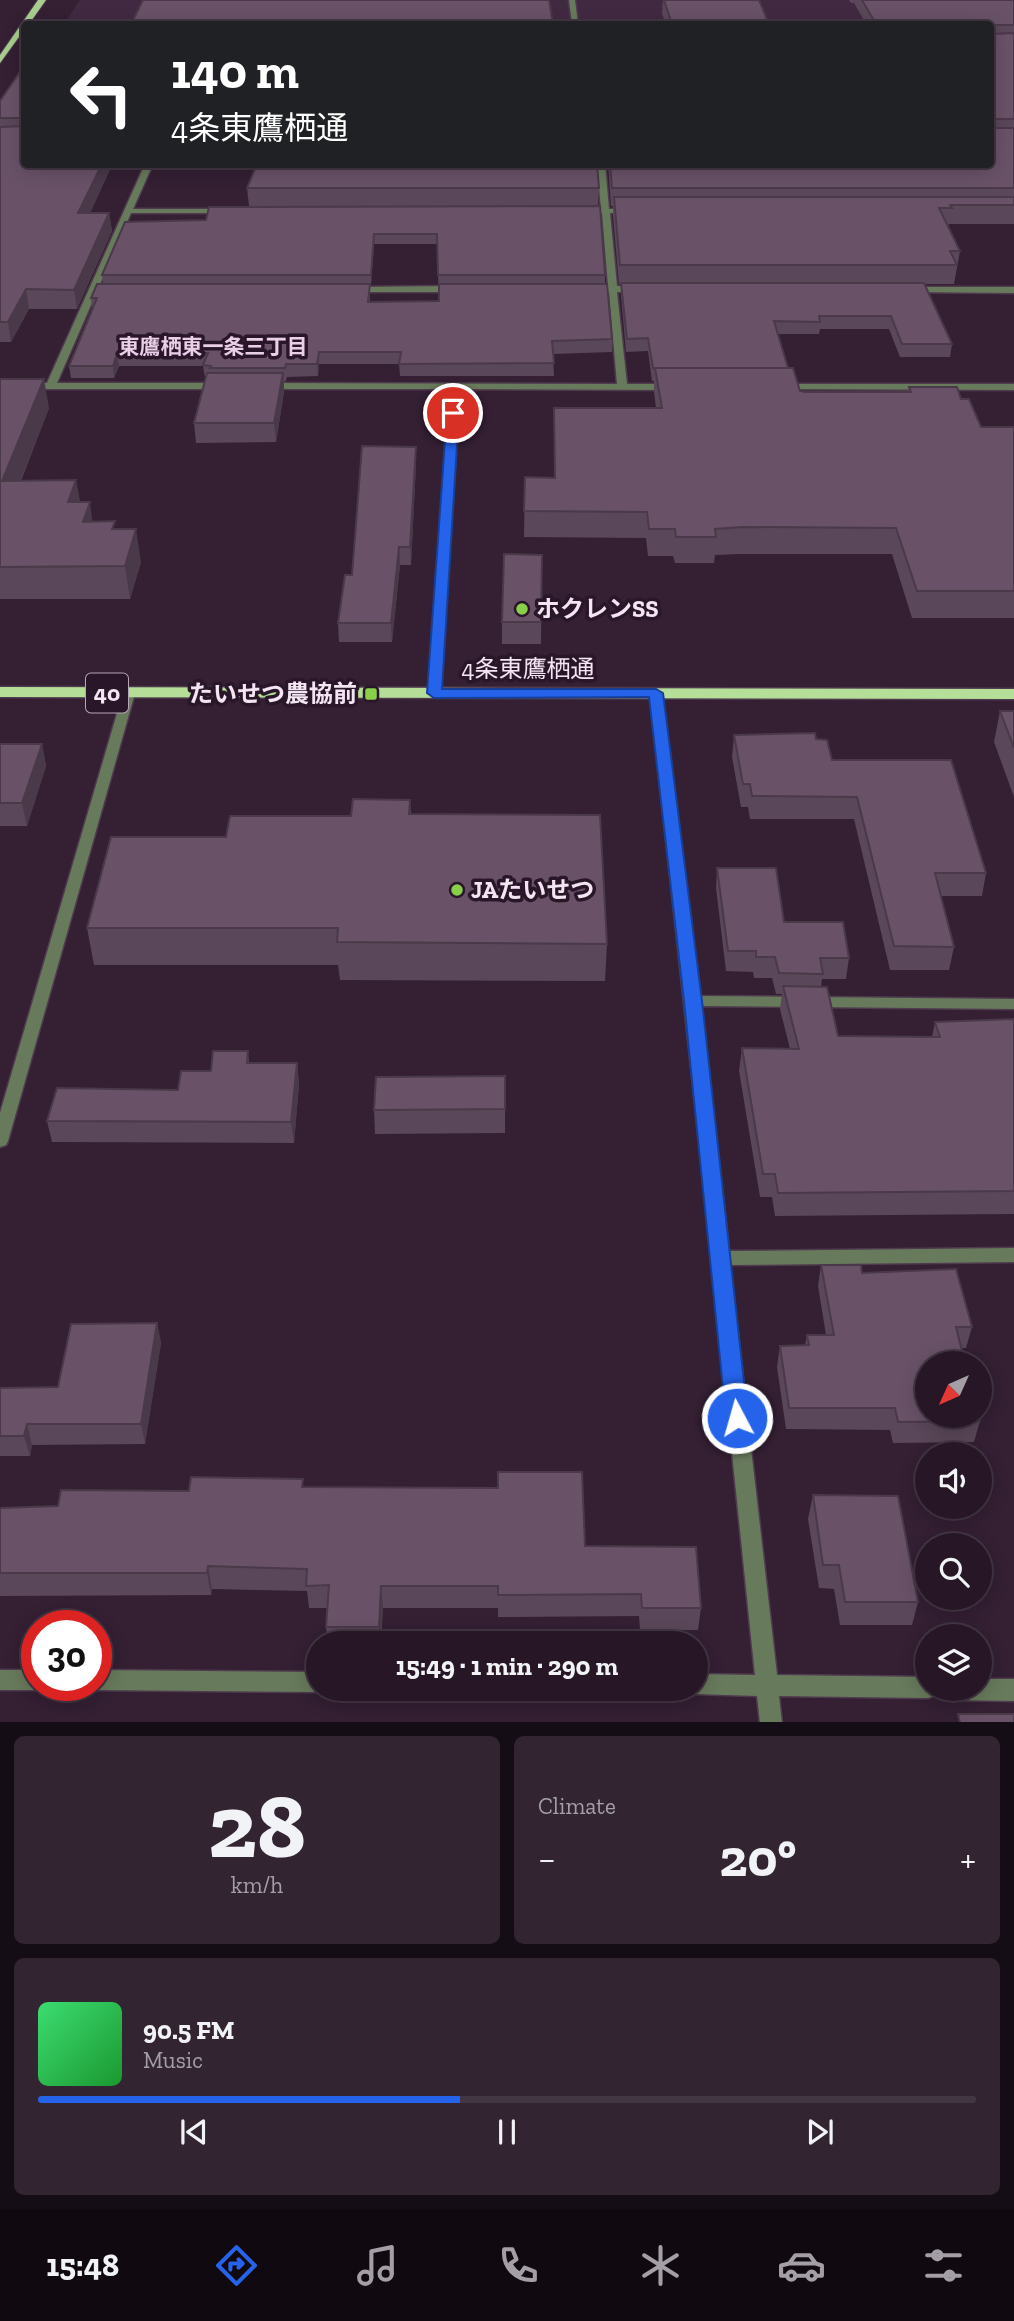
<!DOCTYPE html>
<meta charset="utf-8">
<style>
body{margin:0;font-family:"Zilla Slab","Noto Sans JP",serif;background:#332432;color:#f1f3f6;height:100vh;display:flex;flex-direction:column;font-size:26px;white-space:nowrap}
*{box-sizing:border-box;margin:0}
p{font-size:23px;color:#a49fa7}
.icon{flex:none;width:38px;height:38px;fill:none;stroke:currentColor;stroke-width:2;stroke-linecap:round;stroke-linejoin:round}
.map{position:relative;height:1722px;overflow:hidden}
.panel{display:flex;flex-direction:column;gap:14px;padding:14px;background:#150d15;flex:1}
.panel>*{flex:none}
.guide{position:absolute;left:21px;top:21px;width:973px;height:147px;border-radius:7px;box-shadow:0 4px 18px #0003,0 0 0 2px #433643;background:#202124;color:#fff;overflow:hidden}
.needle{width:46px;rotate:225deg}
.controls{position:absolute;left:915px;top:1351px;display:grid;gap:14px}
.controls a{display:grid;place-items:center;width:77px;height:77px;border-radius:50%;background:#271726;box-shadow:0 4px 18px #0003,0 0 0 2px #433643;font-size:35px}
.speed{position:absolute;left:21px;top:1610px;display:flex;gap:14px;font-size:35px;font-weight:700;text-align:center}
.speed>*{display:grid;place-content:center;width:91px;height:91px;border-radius:50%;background:#271726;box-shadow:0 4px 18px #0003,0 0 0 2px #433643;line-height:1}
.speed .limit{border:10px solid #d22;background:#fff;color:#111}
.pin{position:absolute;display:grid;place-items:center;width:60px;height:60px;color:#fff;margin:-30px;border:4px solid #fff;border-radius:50%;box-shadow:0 2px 7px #0007}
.me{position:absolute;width:77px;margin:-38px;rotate:354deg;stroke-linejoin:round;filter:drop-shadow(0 0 5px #0008)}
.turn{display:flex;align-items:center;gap:24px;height:147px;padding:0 35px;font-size:32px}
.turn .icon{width:91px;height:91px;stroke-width:2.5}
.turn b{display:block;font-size:49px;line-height:60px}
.big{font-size:52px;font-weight:700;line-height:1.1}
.panel .widget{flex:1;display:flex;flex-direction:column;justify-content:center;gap:10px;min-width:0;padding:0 24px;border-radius:10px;background:#332432}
.panel .dial{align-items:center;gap:0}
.dial b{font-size:91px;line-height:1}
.song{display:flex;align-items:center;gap:21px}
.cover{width:84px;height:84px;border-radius:10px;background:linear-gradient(135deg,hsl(140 70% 55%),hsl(130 70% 35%))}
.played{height:7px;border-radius:4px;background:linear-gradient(90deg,#2563eb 45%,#433643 45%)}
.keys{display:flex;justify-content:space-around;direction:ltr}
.heat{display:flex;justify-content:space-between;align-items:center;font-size:38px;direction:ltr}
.panel .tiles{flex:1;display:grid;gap:14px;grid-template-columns:1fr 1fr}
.widget:last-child{grid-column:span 2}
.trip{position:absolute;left:306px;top:1631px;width:402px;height:70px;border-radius:35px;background:#271726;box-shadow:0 4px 18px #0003,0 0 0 2px #433643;font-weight:700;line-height:70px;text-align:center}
.tabs{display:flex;height:112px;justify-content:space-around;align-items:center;background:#10090f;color:#a49fa7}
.tabs .icon{width:49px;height:49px}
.tabs .selected{color:#2563eb}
.tabs b{font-size:32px;color:#f1f3f6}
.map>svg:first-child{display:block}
</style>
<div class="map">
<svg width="1014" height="1723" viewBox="0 0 1014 1723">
<rect width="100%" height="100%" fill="#341f33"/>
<path fill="#422942" d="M 80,0 L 1014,0 L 990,24 L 64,24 Z"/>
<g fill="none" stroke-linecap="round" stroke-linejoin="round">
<g stroke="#4f3b4e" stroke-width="3">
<path id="minor" d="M 569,0 L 575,0 L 578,24 L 572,24 Z
M 145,164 L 153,164 L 133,209 L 225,209 L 229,211 L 225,213 L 131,213 L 57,383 L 223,383 L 228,386 L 223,389 L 0,389 L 0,383 L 47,383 Z
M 597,164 L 605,164 L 609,209 L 631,209 L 635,211 L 631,213 L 610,213 L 617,286 L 638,286 L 642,289 L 638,292 L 617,292 L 627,384 L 671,384 L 676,387 L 671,390 L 460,389 L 440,693 L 434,697 L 430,696 L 428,693 L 450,389 L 267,389 L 262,386 L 267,383 L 617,384 L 609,292 L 588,292 L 584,289 L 588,286 L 608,286 L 602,213 L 582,213 L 578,211 L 582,209 L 601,209 Z
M 354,287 L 456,286 L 460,289 L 456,292 L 351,292 L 351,288 Z
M 910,287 L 1014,287 L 1014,293 L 907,292 L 906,290 Z
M 782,384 L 1014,384 L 1014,390 L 779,389 L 777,387 Z
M 129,689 L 135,693 L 8,1141 L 6,1145 L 0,1147 L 0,1113 L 123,693 Z
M 656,689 L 662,693 L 700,996 L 1014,999 L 1014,1009 L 701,1006 L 729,1251 L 1014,1248 L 1014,1262 L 730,1265 L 777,1675 L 928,1677 L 928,1689 L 938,1689 L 936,1695 L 928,1698 L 779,1696 L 782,1723 L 760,1723 L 757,1696 L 696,1694 L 687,1689 L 696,1689 L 696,1674 L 755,1675 C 721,1347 688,1021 650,693 Z
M 0,1670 L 37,1670 L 37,1685 L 46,1685 L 37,1690 L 0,1690 Z
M 96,1670 L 318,1672 L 318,1689 L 326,1689 L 318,1692 L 96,1690 L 87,1685 L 96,1685 Z
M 980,1679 L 1014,1679 L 1014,1701 L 954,1700 L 946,1696 L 943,1689 L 980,1689 Z"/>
</g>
<g stroke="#4f3b4e" stroke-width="2">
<path id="primary" d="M 38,0 L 46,0 L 29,24 L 24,24 L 24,30 L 0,63 L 0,55 Z"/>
</g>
<g stroke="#4f3b4e" stroke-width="3">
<path id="trunk" d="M 0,687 L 1014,689 L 1014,699 L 0,697 Z"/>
</g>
<use href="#minor" fill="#687a5c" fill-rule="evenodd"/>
<use href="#primary" fill="#a8cd8e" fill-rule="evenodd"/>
<use href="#trunk" fill="#b5de98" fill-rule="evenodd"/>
</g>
<path fill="#5a4759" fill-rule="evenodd" d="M 663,0 L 769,24 L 666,24 L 662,14 Z
M 849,0 L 1014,0 L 1014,224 L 949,224 L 948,227 L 960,251 L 954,284 L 924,284 L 952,344 L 950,357 L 900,357 L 889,329 L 820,329 L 819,334 L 778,334 L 788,368 L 800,391 L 908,392 L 909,387 L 961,399 L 981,427 L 1014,427 L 1014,618 L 912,618 L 892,554 L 741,554 L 715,555 L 714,563 L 675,563 L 673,556 L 648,556 L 646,538 L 524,537 L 525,477 L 554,478 L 554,408 L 656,408 L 654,392 L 654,381 L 652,381 L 648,351 L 626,352 L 621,296 L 621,284 L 619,284 L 613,216 L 613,206 L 611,206 L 608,164 L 990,164 L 990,24 L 866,24 L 854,3 L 851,3 Z
M 24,66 L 24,164 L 117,164 L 112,165 L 90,213 L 109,213 L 112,231 L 77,309 L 29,309 L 11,342 L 0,342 L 0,101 Z
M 247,188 L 599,188 L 598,206 L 605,275 L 605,284 L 612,339 L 612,352 L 553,354 L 554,376 L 400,376 L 399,364 L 319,364 L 318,376 L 287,377 L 286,381 L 284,381 L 284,392 L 276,442 L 196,443 L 194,423 L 206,378 L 205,378 L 203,366 L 119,366 L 114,378 L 71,378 L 69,366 L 92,308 L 91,298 L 103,284 L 102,275 L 206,220 L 556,206 L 249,206 ZM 374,244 L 437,244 L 439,301 L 370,302 L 370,284 L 371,284 Z
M 0,379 L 49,408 L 21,481 L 76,480 L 80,502 L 93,522 L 116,529 L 141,562 L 130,599 L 0,599 Z
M 416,447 L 416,464 L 411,565 L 400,565 L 392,642 L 339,642 L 338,623 L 352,575 Z
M 542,555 L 541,644 L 502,644 L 502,622 Z
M 1000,711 L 1014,711 L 1014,797 L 994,742 Z
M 734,735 L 816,739 L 832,760 L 986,873 L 982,896 L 941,896 L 954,947 L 949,970 L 890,970 L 854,819 L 750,819 L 748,807 L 741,807 L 732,757 Z
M 0,744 L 42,744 L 46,766 L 27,826 L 0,826 Z
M 410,800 L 411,814 L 607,944 L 605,981 L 340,980 L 338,965 L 94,965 L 87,928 L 226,837 L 351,816 Z
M 717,868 L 784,922 L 849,958 L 846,979 L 822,979 L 821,987 L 838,1036 L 932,1037 L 935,1022 L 1014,1019 L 1014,1214 L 775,1216 L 772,1197 L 760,1197 L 739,1071 L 742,1048 L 790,1049 L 780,1009 L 782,994 L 776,994 L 772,978 L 754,978 L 753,972 L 726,971 L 716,888 Z
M 248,1051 L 249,1063 L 297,1063 L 299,1084 L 294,1143 L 52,1142 L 47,1121 L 178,1090 Z
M 505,1076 L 505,1133 L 375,1134 L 374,1110 Z
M 821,1265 L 862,1273 L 972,1327 L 966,1348 L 962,1348 L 980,1421 L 974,1442 L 893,1443 L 890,1430 L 786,1429 L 777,1367 L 780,1346 L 805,1345 L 807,1335 L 826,1335 L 818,1286 Z
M 157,1323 L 161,1343 L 145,1444 L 32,1445 L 30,1456 L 0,1456 L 0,1388 L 58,1387 Z
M 304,1487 L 585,1546 L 701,1608 L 698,1630 L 640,1630 L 639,1616 L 498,1617 L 498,1608 L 383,1608 L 381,1643 L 328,1643 L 326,1627 L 327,1608 L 309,1608 L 307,1591 L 212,1589 L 211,1595 L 0,1596 L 0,1508 L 58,1506 L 189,1491 Z
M 813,1495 L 918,1602 L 912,1625 L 840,1625 L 834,1589 L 819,1588 L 808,1519 Z"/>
<path fill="#4a3949" d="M 102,164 L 112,165 L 81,231 L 78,213 Z
M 109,213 L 112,231 L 77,309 L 74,290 Z
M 374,234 L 374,244 L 371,284 L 371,275 Z
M 26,289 L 29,309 L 11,342 L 8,322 Z
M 319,352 L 319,364 L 318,376 L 317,364 Z
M 117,354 L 119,366 L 114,378 L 113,366 Z
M 283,373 L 284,392 L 276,442 L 274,423 Z
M 44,379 L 49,408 L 8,512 L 2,481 Z
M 416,447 L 416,464 L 411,565 L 410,547 Z
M 76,480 L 81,512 L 68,502 Z
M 90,502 L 94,534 L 83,522 Z
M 136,529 L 141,562 L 130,599 L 125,566 Z
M 399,547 L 400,565 L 392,642 L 391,623 Z
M 42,744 L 46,766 L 27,826 L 22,803 Z
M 297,1063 L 299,1084 L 294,1143 L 291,1122 Z
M 157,1323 L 161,1343 L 145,1444 L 141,1424 Z
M 27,1424 L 32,1445 L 30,1456 L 24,1436 Z
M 208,1566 L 212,1589 L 211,1595 L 207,1573 Z
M 381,1586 L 383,1608 L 380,1643 L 379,1627 Z"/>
<path fill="#695268" stroke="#4a3949" stroke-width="2" d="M 143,0 L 549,0 L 553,24 L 131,24 Z
M 664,0 L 759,0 L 769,24 L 672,24 Z
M 862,0 L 1014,0 L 1014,25 L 992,25 L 990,27 L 990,24 L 876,24 Z
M 990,29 L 992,34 L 1014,33 L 1014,119 L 993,119 L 990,121 Z
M 24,66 L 24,164 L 102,164 L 78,213 L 109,213 L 74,290 L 26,289 L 8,322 L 0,322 L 0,127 L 23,126 L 21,118 L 0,118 L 0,101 Z
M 990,123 L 993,128 L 1014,128 L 1014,188 L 612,188 L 610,164 L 990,164 Z
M 257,164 L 597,164 L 599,188 L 247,188 Z
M 614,197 L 1014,197 L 1014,205 L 950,205 L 952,208 L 939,208 L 960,251 L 950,251 L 957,265 L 620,265 Z
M 600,206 L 605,275 L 438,275 L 437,234 L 374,234 L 371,275 L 102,275 L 125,222 L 206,220 L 209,207 Z
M 621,283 L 924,283 L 952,344 L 902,344 L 891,316 L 819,316 L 820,322 L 774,321 L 788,368 L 653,368 L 648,338 L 627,339 Z
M 97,284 L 370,284 L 368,302 L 439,301 L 439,284 L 607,284 L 612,339 L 552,341 L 554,363 L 399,364 L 401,352 L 319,352 L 317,364 L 286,364 L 285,368 L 210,368 L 211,366 L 203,365 L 208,353 L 117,354 L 113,366 L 69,366 L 97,298 L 91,298 Z
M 655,368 L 793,368 L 800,391 L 805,392 L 911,392 L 909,387 L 957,387 L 961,399 L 969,399 L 981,427 L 1014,427 L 1014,591 L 917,591 L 896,528 L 743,527 L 715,529 L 716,537 L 676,537 L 675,529 L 649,529 L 647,512 L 524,511 L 525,477 L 555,478 L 554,408 L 662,408 Z
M 207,373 L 283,373 L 274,423 L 194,423 Z
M 0,379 L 44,379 L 2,481 L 76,480 L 68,502 L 90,502 L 83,522 L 115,521 L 112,529 L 136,529 L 125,566 L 0,567 Z
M 362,446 L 416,447 L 410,547 L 399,547 L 391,623 L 338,623 L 345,575 L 352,575 Z
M 504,554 L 542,555 L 541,622 L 502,622 Z
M 1000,711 L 1014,711 L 1014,748 Z
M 815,733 L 816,739 L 827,740 L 832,760 L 951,760 L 986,873 L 935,873 L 954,947 L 894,946 L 857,797 L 752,796 L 750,784 L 743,784 L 734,735 Z
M 0,744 L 42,744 L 22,803 L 0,803 Z
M 353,799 L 410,800 L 409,814 L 600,815 L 607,944 L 337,942 L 338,928 L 87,928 L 111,837 L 226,837 L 230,816 L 351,816 Z
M 717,868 L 776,868 L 784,922 L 843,922 L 849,958 L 820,958 L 823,974 L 779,973 L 775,957 L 756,957 L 756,951 L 728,951 Z
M 783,986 L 827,987 L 838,1036 L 940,1037 L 935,1022 L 1014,1019 L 1014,1191 L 778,1193 L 775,1174 L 763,1174 L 742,1048 L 799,1049 Z
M 213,1051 L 248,1051 L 247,1063 L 297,1063 L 291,1122 L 47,1121 L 57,1088 L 178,1090 L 181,1071 L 211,1071 Z
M 505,1076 L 505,1109 L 374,1110 L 376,1077 Z
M 821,1265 L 861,1265 L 862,1273 L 956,1269 L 972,1327 L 956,1327 L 965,1363 L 928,1363 L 928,1416 L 979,1416 L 980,1421 L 898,1422 L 895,1408 L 789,1408 L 780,1346 L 809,1345 L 807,1335 L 834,1335 Z
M 157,1323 L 141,1424 L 27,1424 L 24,1436 L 0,1436 L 0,1388 L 58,1387 L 71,1324 Z
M 498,1472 L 582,1472 L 585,1546 L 696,1547 L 701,1608 L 642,1608 L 641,1594 L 498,1595 L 498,1586 L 381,1586 L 379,1627 L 326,1627 L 329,1585 L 306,1586 L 307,1569 L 208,1566 L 207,1573 L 0,1573 L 0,1508 L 58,1506 L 61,1490 L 189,1491 L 191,1477 L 303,1479 L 302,1487 L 498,1488 Z
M 813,1495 L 898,1496 L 918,1602 L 845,1602 L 839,1565 L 823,1565 Z
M 958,1714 L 1014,1714 L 1014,1723 L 960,1723 Z"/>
<path fill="#2563eb" stroke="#184099" stroke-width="2" d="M 453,410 L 459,413 L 442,689 L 656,689 L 663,693 L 702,1001 L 748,1418 L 745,1424 L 737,1427 L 730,1424 L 726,1418 L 684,1001 L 649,697 L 434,698 L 427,693 L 447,413 Z"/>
<g fill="#89cf49" stroke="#291629" stroke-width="2.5">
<circle cx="522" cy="609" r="7"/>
<rect x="364" y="687" width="14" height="14" rx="3.5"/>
<circle cx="457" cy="890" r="7"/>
</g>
<g text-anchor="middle" stroke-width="7" stroke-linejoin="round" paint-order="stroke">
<g font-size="21" font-weight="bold" fill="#eacfe8" stroke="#291629">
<text x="213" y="354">東鷹栖東一条三丁目</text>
</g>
<rect fill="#291629" stroke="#b6a7b6" stroke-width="2" x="86" y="673.5" width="42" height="39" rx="5"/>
<g font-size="23" font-weight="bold" fill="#f3e5f2">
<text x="107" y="701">40</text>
</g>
<g font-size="24" font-weight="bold" fill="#f3e5f2" stroke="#291629" text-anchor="start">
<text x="536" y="617">ホクレンSS</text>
<text x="357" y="702" text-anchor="end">たいせつ農協前</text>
<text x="471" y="898">JAたいせつ</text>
</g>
<g font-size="24" fill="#f3e5f2" stroke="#291629">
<text x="528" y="677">4条東鷹栖通</text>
</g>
</g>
</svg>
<div class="controls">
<a><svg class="needle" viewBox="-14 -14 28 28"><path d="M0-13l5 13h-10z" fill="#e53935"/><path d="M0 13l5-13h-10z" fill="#a49fa7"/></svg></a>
<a><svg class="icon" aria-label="sound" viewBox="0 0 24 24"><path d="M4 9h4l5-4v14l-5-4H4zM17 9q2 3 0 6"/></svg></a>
<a><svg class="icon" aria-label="search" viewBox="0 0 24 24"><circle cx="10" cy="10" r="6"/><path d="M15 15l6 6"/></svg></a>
<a><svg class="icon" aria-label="layers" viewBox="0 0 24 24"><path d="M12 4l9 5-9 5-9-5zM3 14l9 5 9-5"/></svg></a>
</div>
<div class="speed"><div class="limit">30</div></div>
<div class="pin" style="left:453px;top:413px;background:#d93025"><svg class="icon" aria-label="arrive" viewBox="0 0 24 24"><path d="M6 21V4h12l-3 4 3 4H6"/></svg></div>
<svg class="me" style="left:737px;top:1418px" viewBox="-20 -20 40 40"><circle r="17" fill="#2563eb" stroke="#fff" stroke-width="3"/><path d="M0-11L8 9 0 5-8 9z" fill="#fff"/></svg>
<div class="trip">15:49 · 1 min · 290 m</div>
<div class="guide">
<div class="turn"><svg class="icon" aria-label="left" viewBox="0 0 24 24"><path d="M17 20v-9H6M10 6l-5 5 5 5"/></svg><div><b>140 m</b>4条東鷹栖通</div></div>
</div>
</div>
<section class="panel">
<div class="tiles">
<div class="widget dial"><b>28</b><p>km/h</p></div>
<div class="widget"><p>Climate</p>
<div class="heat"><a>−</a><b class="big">20°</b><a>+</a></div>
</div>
<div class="widget">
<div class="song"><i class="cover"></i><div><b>90.5 FM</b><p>Music</p></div></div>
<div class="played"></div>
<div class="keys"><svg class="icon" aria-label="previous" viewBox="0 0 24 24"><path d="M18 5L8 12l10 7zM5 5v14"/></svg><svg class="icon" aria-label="pause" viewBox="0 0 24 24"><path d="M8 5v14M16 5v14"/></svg><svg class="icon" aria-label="next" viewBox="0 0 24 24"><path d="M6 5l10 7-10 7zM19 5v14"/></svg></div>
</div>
</div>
</section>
<nav class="tabs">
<b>15:48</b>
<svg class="icon selected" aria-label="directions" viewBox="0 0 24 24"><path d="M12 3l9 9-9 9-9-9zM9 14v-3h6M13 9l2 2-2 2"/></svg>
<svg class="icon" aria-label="music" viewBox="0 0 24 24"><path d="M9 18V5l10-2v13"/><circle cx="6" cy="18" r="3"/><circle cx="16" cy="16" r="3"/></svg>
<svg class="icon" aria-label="phone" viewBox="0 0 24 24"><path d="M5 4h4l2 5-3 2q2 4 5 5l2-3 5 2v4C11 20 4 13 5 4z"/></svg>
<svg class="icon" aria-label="climate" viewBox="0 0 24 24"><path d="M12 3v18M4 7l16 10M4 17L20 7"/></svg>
<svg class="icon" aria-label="car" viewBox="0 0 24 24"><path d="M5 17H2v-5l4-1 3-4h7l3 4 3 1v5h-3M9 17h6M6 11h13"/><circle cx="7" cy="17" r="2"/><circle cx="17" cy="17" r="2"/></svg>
<svg class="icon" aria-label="filters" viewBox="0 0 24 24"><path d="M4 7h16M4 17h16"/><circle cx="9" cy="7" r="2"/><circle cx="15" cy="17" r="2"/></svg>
</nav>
